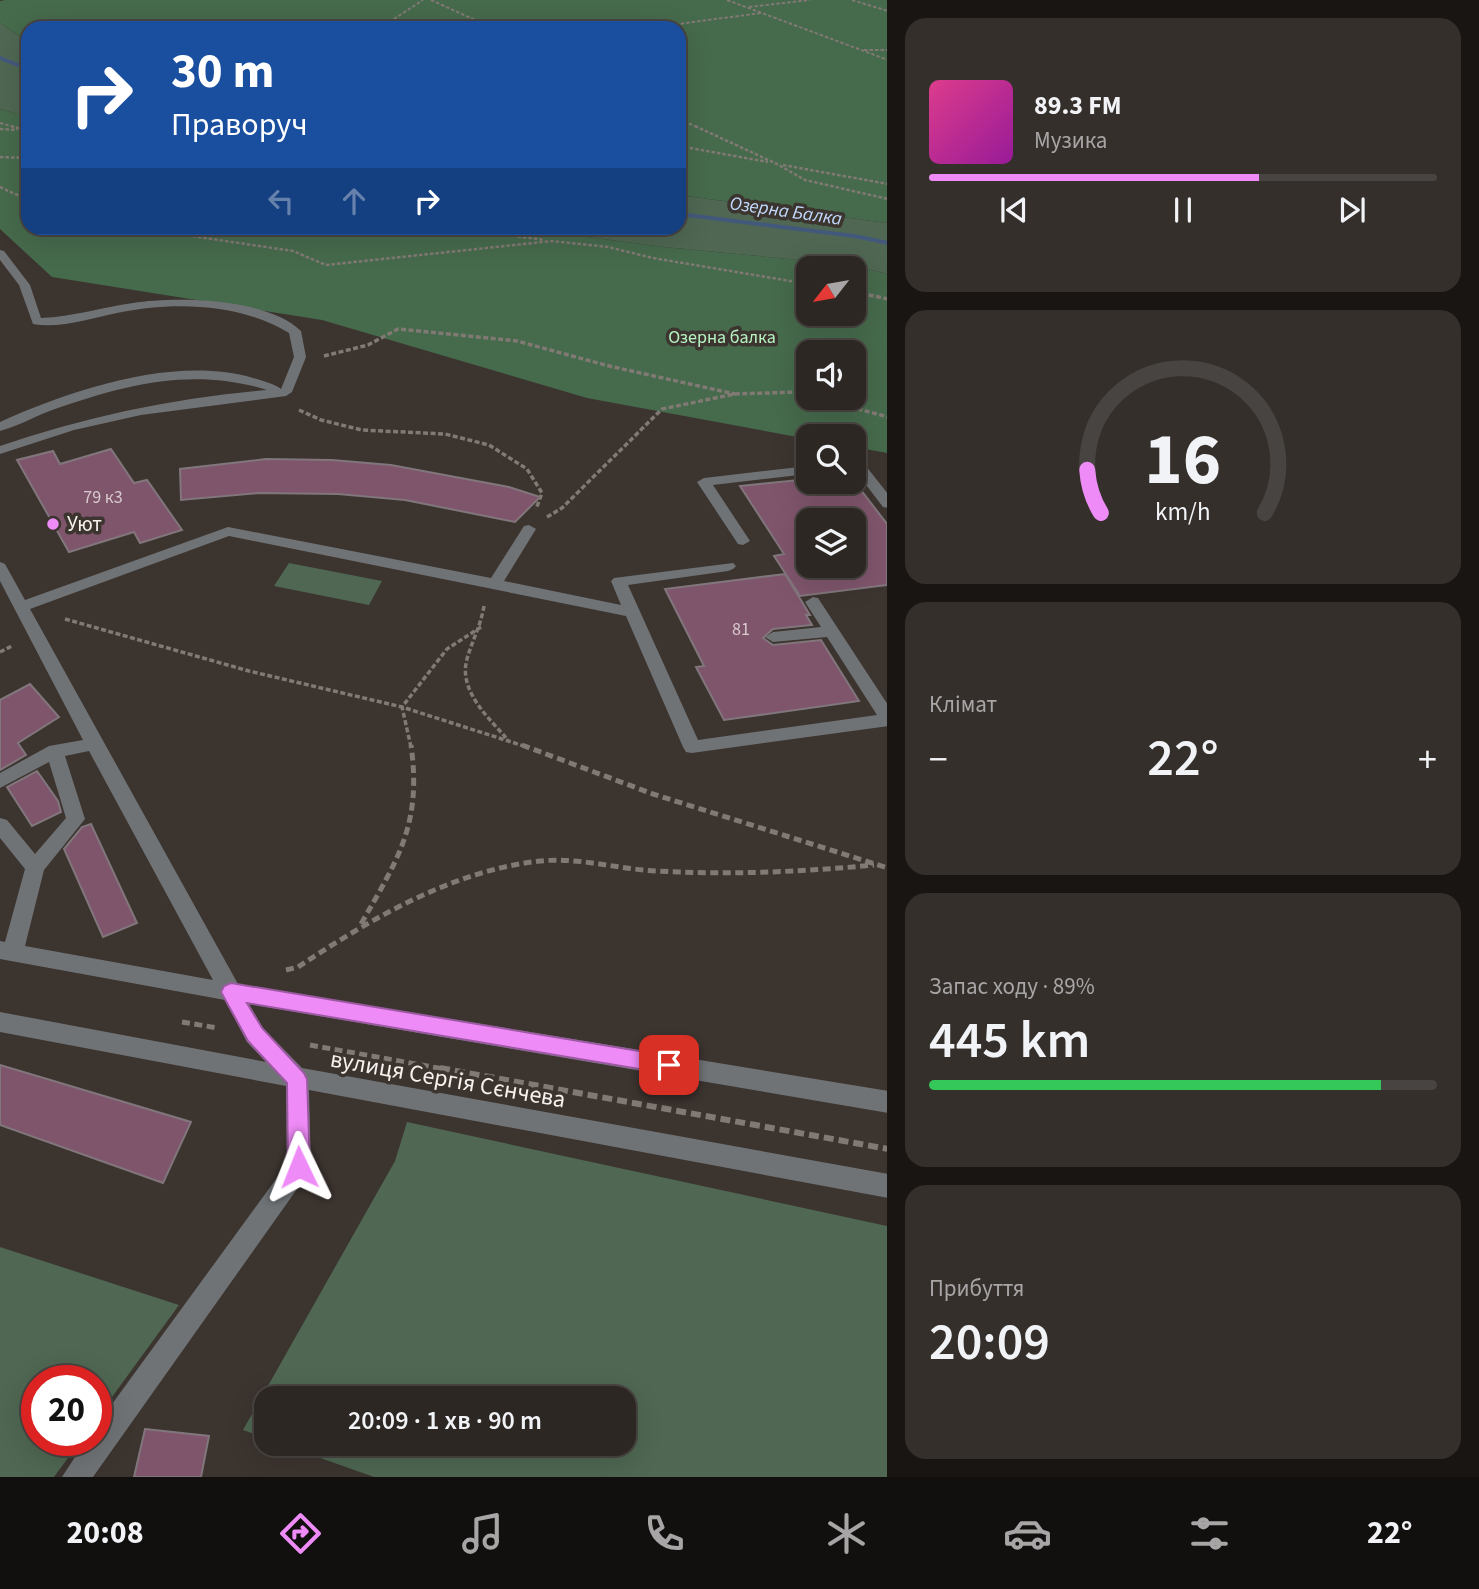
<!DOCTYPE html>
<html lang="uk">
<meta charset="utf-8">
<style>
body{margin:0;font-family:"Source Sans 3",sans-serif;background:#352f2b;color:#f1f3f6;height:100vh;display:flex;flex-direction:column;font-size:26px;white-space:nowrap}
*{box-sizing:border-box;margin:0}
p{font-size:23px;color:#a7a5a6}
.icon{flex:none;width:38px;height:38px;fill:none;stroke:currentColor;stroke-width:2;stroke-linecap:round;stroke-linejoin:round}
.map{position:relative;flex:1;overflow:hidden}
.drawer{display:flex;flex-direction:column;gap:18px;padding:18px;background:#191513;width:592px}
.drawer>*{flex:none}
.guide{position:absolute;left:21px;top:21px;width:665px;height:214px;border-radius:21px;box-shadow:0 7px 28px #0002,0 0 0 2px #484441;background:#1a4fa0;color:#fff;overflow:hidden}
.needle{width:46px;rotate:239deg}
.controls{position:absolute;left:796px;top:256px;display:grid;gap:14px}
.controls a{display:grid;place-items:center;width:70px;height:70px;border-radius:14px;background:#2d2723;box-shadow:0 7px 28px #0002,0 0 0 2px #484441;font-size:35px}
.speed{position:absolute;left:21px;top:1365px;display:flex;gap:14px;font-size:35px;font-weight:700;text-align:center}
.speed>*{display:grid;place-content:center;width:91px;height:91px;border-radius:50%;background:#2d2723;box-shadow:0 7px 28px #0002,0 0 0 2px #484441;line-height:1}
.speed .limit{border:10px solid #d22;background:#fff;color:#111}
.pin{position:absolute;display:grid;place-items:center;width:60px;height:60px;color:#fff;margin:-30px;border-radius:14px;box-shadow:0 4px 10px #0006}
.me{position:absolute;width:77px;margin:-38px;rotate:358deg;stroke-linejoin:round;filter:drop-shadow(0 0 5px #0008)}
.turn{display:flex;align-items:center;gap:24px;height:147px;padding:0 35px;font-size:32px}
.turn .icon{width:91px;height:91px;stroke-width:2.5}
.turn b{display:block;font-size:49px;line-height:60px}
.lanes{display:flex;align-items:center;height:66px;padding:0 35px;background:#0003;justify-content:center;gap:35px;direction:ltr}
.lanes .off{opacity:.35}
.big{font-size:52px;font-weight:600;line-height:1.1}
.drawer .card{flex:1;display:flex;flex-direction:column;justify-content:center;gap:10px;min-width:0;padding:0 24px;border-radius:21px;background:#352f2b}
.drawer .dial{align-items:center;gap:0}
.dial svg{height:182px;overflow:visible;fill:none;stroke:#484441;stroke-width:7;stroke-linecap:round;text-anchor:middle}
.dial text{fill:#f1f3f6;stroke:none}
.song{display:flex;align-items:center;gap:21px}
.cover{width:84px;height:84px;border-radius:10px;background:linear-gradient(135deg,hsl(330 70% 55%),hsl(300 70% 35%))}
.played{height:7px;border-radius:4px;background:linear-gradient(90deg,#ef8bf7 65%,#484441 65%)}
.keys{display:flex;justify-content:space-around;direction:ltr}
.heat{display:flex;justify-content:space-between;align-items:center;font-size:38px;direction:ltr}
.charge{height:10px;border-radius:5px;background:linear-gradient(90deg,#34c759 89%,#484441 0)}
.trip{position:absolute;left:254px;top:1386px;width:382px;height:70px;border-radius:21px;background:#2d2723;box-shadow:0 7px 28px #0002,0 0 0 2px #484441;font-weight:600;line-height:70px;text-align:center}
.tab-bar{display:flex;height:112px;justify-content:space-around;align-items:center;background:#12100e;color:#a7a5a6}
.tab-bar .icon{width:49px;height:49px}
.tab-bar .selected{color:#ef8bf7}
.tab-bar b{font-size:32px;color:#f1f3f6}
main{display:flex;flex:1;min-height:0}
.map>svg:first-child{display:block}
</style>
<main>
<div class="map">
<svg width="888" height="1477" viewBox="0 0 888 1477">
<rect width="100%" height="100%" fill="#3c342f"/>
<path fill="#4f6753" d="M 0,23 L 28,42 L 28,117 L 0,109 Z
M 679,195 L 887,223 L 887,274 L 852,265 L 664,247 L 519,228 L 679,228 Z
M 289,563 L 382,581 L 369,605 L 274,586 Z
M 407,1122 L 887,1226 L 887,1477 L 374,1477 L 281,1444 L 623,1444 L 623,1398 L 266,1398 L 266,1438 L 243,1430 L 395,1161 Z
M 0,1247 L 179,1305 L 96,1419 L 96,1381 L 37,1381 L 37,1440 L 81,1440 L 54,1477 L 0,1477 Z"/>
<path fill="#466a4c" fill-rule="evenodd" d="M 5,0 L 887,0 L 887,223 L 679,195 L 679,28 L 28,28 L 28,42 L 0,23 L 0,1 Z
M 0,109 L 28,117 L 28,228 L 519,228 L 664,247 L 852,265 L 887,274 L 887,453 L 854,447 L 854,436 L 808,436 L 808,439 L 587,398 L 322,320 L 52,277 L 0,229 ZM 808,268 L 854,268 L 854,313 L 808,313 ZM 808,352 L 854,352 L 854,397 L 808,397 Z"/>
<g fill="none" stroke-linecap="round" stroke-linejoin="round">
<path fill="#43597c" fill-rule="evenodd" d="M 0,56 L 28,67 L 28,71 L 0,60 Z
M 679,212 L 854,234 L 888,241 L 888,245 L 854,238 L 679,216 Z"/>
</g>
<path fill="#7f556c" stroke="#80767b" stroke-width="2" fill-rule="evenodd" d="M 111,449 L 134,483 L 147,480 L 182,530 L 140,543 L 134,532 L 69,552 L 17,460 L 53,451 L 60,464 Z
M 266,459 L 332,460 L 391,465 L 509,487 L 540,497 L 515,522 L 405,500 L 338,494 L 259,493 L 181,500 L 180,469 Z
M 808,479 L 808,481 L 854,481 L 887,524 L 887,585 L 800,596 L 774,556 L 784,554 L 740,486 ZM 808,520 L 854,520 L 854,565 L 808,565 Z
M 785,574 L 810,615 L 806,615 L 812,625 L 773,629 L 763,638 L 773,645 L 821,640 L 859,701 L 724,720 L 696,667 L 704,666 L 665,589 Z
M 30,684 L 59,717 L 18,743 L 26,755 L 0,770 L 0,700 Z
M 37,771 L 58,801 L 61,812 L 32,826 L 7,787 Z
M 91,824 L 137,923 L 103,937 L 64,849 L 82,827 Z
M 0,1065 L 191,1122 L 163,1183 L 0,1125 Z
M 145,1429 L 209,1436 L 201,1477 L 134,1477 Z"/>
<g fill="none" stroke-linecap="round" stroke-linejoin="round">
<path stroke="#807974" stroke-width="2" stroke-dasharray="3.5 2" stroke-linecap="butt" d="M 431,0 L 493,28
M 727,0 L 888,60
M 852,0 L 888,11
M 749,7 L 810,0
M 380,28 L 423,0
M 648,28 L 761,13
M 864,50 L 888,50
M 679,119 L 699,128
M 0,123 L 18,128"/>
<path stroke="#807974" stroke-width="2.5" stroke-dasharray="3.5 2" stroke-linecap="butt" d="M 11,126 L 28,131
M 695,126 L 777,164 L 805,180 L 888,199
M 0,129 L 17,130
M 679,146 L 768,162
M 0,157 L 28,158
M 783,165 L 888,184
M 0,187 L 28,200
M 138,228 L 293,251 L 326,265 L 552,241 L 608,247 L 653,258 L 808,284
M 452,228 L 545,240"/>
<path stroke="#807974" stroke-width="3.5" stroke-dasharray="5 2.5" stroke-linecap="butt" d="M 854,292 L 888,299
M 324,356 L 368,345 L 398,329 L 517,341 L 609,366 L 735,394
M 814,397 L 888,417
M 299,410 L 321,420 L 362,430 L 445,434 L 489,445 L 527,469 L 542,493 L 536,509
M 547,517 L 562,508 L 662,409 L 735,394 L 797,392 L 808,396
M 484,606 C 481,625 472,641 467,659 C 458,691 489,718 508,740
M 65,619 L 249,671 L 402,707 L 527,747
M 0,652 L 12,646
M 411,747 L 402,707 L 447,649 L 481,627"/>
<path stroke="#807974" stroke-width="5" stroke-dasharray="8 4.5" stroke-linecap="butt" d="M 522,745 L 653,794 L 888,868
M 361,924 C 398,859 422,824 411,745
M 286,970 L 298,967 C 371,919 451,871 540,861 C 579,857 617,869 656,871 C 729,875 802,872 874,865
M 182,1022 L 218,1028
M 310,1045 L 449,1070"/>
<path stroke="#807974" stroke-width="6" stroke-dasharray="10 5" stroke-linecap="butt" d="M 440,1068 L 888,1149"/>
<path fill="#707376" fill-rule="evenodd" d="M 0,250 L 4,251 L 30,285 L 41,318 C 73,317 102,307 133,303 C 177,296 267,298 301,331 L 306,357 L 292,392 L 286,396 L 141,415 L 74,430 L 0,454 L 0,446 C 87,416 176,398 267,390 C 194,367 126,384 55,409 C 37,415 19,426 0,431 L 0,422 C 71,390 175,355 253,378 C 263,381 275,384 281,389 L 294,357 L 289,333 C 240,303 173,301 117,313 C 91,318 60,329 33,324 L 19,285 L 0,260 Z
M 854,460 L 862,461 L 888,494 L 888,508 L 883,507 L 854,469 Z
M 808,466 L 808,474 L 713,485 L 750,541 L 743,545 L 738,544 L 697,482 L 704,478 Z
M 529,525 L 536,529 L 504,581 L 621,605 L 611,581 L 614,578 L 733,563 L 736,566 L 733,569 L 728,571 L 628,585 L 698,740 L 877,715 L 827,637 L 773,642 L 765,637 L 773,632 L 821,627 L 805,602 L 813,597 L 818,598 L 888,705 L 888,726 L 692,753 L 686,752 L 683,747 L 626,616 L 229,536 L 30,609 L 238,984 L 888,1091 L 888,1113 L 249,1004 L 263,1028 L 302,1068 L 888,1174 L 888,1198 L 309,1090 L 311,1167 L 307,1175 L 93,1477 L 62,1477 L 86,1440 L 96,1440 L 96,1426 L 287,1164 L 286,1086 L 0,1032 L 0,1012 L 266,1062 L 247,1042 L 225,1000 L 0,959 L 0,941 L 5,942 L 25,869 L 0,838 L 0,818 L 7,820 L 35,854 L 66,818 L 49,762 L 0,788 L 0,773 L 49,746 L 83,740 L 0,581 L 0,562 L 5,564 L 25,600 L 228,527 L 491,578 L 524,526 ZM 89,751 L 213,980 L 25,946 L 44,870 L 85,819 L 65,756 Z"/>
</g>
<path fill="#ef8bf7" stroke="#9b5aa1" stroke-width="2" d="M 231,983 L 669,1056 L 676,1059 L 679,1065 L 676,1072 L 669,1074 L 247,1003 L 262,1028 L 304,1073 L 307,1079 L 310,1167 L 307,1174 L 299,1177 L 291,1174 L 288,1167 L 287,1083 L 248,1041 L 221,992 L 224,986 Z"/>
<circle fill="#ef8bf7" stroke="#3c342f" stroke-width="2.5" cx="53" cy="524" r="7"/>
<g text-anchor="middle" stroke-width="7" stroke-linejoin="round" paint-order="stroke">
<g font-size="18" fill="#b7f4c1" stroke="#3c342f">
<text x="722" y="343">Озерна балка</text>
</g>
<g font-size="18" fill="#d8cacd">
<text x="103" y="503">79 к3</text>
<text x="741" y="635">81</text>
</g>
<g font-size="19" font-style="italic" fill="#c2dafe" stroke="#3c342f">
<text transform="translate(786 210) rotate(8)" y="7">Озерна Балка</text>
</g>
<g font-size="21" fill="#f6f1ed" stroke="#3c342f" text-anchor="start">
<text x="67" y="531">Уют</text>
</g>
<g font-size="24" fill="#f6f1ed" stroke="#3c342f">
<text transform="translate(448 1079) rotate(10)" y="8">вулиця Сергія Сєнчева</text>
</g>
</g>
</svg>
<div class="controls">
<a><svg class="needle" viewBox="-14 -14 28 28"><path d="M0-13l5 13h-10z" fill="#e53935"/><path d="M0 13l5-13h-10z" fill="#a7a5a6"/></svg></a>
<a><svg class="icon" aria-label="sound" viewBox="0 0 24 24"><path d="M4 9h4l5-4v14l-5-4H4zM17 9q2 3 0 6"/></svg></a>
<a><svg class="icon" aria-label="search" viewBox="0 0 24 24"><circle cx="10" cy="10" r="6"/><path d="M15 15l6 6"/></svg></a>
<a><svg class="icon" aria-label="layers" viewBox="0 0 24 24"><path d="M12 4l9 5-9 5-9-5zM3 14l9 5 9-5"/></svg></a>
</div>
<div class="speed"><div class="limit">20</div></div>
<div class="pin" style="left:669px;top:1065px;background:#d93025"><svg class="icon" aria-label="arrive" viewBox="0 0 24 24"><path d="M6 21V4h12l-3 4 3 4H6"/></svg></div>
<svg class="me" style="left:299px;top:1167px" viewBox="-20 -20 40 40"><path d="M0-17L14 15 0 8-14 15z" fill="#ef8bf7" stroke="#fff" stroke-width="4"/></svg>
<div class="trip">20:09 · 1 хв · 90 m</div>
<div class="guide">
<div class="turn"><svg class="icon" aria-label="right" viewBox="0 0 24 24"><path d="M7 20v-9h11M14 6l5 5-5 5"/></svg><div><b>30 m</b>Праворуч</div></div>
<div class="lanes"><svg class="icon off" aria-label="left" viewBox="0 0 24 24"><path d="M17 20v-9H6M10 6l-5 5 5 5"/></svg><svg class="icon off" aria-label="ahead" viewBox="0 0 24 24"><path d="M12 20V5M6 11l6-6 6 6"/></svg><svg class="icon" aria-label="right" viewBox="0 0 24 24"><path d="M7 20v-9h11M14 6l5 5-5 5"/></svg></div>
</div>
</div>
<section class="drawer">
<div class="card">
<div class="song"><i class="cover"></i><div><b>89.3 FM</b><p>Музика</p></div></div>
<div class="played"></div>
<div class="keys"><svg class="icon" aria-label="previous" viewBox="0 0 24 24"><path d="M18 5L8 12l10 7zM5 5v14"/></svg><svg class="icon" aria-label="pause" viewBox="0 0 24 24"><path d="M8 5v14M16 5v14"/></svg><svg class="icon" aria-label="next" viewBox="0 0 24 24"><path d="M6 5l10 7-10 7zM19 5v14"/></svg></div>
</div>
<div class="card dial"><svg viewBox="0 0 100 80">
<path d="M14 69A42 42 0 1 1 86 69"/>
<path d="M14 69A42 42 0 0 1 8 50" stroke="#ef8bf7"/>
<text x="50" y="56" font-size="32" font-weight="700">16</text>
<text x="50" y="72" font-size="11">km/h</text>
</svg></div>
<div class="card"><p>Клімат</p>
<div class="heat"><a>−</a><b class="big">22°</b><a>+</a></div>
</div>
<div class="card"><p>Запас ходу · 89%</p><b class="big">445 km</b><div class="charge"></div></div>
<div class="card"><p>Прибуття</p><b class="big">20:09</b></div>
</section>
</main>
<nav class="tab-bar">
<b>20:08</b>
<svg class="icon selected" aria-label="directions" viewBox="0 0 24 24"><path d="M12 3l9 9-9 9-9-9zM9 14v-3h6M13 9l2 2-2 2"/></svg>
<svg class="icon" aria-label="music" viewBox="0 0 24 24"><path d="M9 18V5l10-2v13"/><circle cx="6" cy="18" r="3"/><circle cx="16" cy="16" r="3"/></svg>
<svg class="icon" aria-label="phone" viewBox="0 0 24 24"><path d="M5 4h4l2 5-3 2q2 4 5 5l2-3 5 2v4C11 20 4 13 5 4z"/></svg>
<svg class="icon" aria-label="climate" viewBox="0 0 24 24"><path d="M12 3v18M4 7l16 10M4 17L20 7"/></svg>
<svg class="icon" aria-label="car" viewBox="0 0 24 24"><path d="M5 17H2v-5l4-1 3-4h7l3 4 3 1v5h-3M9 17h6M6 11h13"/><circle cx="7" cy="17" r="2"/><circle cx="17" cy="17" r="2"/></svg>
<svg class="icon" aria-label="filters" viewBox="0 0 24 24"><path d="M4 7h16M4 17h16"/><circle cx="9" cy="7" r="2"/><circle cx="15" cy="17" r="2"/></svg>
<b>22°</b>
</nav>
